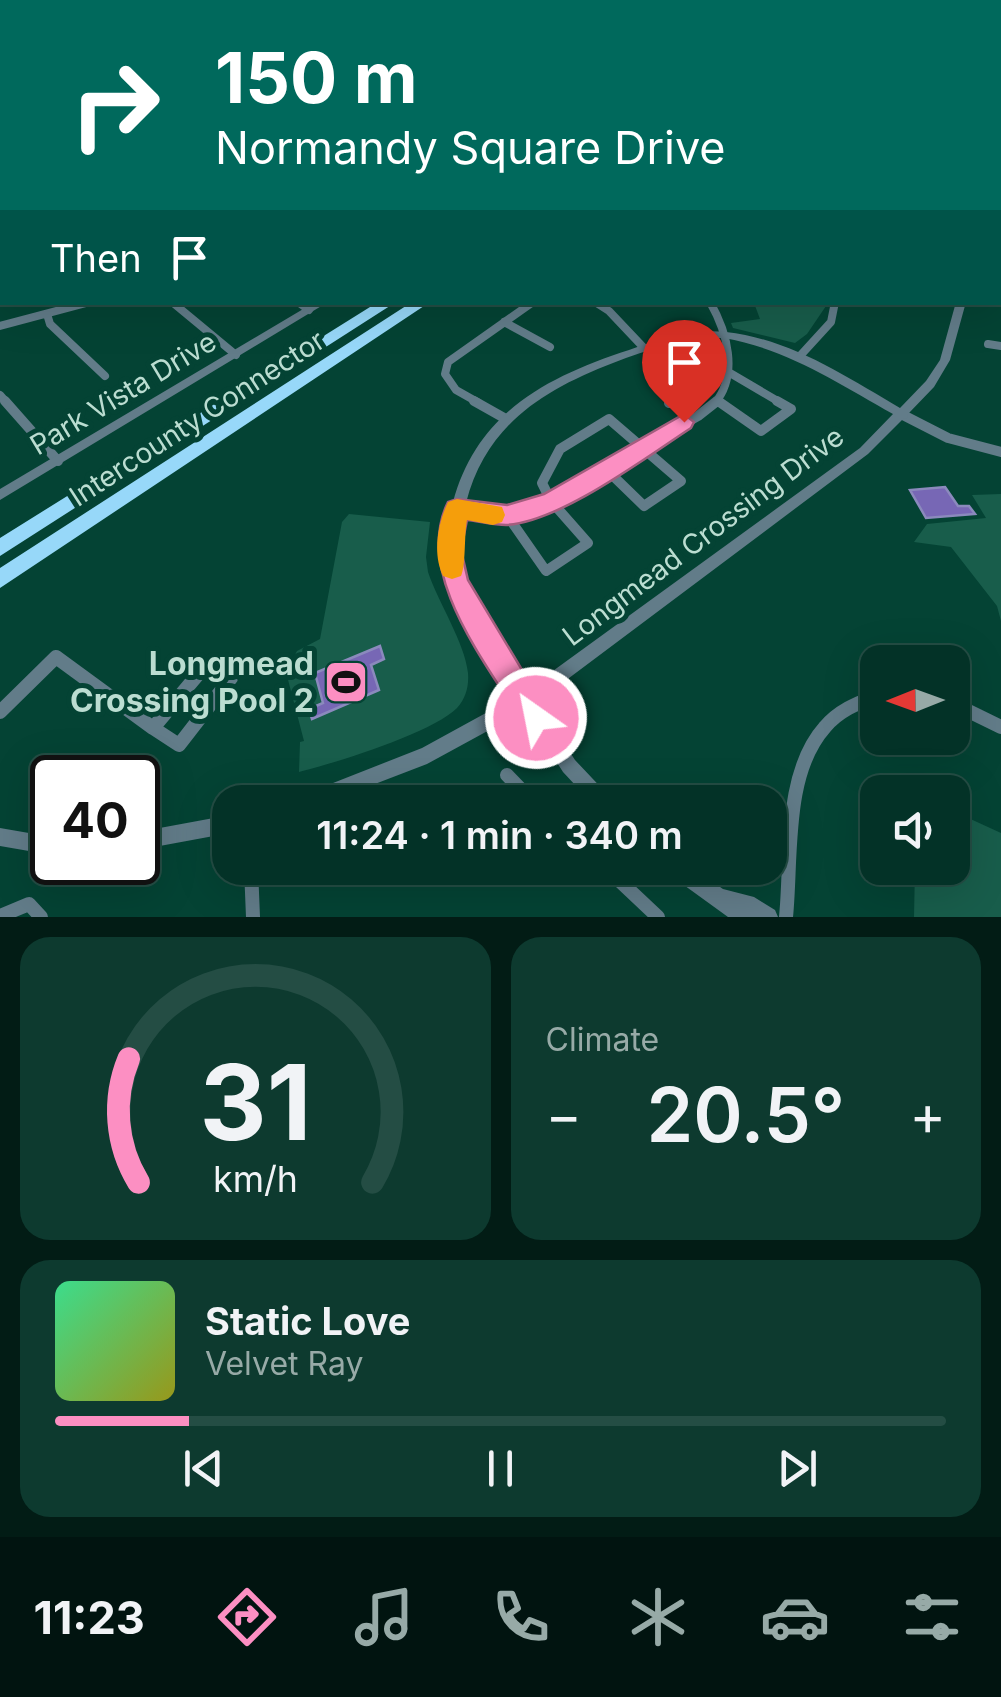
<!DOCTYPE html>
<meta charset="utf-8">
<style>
body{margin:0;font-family:Inter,sans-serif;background:#0d3a2f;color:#f1f3f6;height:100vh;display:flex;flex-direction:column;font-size:38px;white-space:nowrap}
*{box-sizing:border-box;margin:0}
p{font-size:32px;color:#97aaa7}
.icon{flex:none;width:55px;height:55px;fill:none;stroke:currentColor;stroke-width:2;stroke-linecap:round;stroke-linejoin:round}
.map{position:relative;height:917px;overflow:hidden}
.drawer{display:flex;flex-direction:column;gap:20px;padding:20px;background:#021c15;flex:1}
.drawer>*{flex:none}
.top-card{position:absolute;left:0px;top:0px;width:1002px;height:305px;box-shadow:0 10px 40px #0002,0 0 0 2px #244d44;background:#00695c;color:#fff;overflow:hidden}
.needle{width:65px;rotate:269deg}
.fabs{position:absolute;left:860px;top:645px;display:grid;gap:20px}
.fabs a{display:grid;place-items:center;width:110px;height:110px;border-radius:20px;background:#033227;box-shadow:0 10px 40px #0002,0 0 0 2px #244d44;font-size:50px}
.speed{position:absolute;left:30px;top:755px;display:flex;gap:20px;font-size:50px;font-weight:700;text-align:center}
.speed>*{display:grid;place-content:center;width:130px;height:130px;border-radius:50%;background:#033227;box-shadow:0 10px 40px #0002,0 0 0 2px #244d44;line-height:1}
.speed .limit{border:5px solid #111;border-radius:15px;background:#fff;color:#111}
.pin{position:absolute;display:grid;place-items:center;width:85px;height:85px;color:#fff;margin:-102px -42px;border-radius:50% 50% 50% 0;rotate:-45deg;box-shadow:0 0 10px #0007}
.pin .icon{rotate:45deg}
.me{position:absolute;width:110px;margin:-55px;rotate:327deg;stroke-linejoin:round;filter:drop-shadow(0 0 8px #0008)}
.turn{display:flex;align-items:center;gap:35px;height:210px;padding:0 50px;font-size:45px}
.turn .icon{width:130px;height:130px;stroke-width:2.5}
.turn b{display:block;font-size:70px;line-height:85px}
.then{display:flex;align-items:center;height:95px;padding:0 50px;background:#0003;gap:20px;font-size:38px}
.big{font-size:75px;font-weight:600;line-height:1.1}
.drawer .tile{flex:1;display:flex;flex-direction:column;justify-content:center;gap:15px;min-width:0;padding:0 35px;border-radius:30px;background:#0d3a2f}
.drawer .dial{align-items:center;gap:0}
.dial svg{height:260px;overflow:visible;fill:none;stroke:#244d44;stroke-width:7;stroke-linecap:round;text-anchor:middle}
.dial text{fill:#f1f3f6;stroke:none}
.song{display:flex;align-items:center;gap:30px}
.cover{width:120px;height:120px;border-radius:15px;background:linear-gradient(135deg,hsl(150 70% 55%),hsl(60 70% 35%))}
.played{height:10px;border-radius:5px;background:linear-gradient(90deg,#fc8fc2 15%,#244d44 15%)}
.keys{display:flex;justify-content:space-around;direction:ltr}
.heat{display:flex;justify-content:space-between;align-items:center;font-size:55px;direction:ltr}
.drawer .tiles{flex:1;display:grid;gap:20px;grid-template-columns:1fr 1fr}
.tile:last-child{grid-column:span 2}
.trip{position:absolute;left:212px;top:785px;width:575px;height:100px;border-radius:30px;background:#033227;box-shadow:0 10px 40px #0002,0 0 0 2px #244d44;font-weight:600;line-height:100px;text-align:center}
.dock{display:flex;height:160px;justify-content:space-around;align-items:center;background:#011410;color:#97aaa7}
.dock .icon{width:70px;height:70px}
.dock .current{color:#fc8fc2}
.dock b{font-size:45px;color:#f1f3f6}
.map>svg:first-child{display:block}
</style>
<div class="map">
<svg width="1001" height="917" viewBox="0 0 1001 917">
<rect width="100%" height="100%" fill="#044334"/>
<path fill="#185d4b" d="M 824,303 L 826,306 L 807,334 L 795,343 L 733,328 L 731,323 L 760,319 L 754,303 Z
M 1001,494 L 1001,621 L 997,606 L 951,547 L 914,542 L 927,524 L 986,518 L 972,495 Z
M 349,514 L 430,522 L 426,557 L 428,572 C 438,602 465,643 468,673 C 469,686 466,698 457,708 C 432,733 335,763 299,772 L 300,742 L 304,741 L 286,672 L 297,651 L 320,639 L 342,522 Z
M 953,811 L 1001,833 L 1001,917 L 914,917 L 915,868 L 952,868 Z"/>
<path fill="#7767b5" stroke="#8b8abd" stroke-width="2.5" d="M 945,487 L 958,506 L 969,506 L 975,514 L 926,518 L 910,490 Z
M 380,646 L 384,659 L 371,665 L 379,690 L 312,719 L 309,709 L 323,703 L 315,673 Z"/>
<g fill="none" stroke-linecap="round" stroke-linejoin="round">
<path stroke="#627c89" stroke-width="5" d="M 292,0 L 311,1"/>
<path stroke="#627c89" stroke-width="8" d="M 172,302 L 236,355
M 298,302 L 309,310
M 595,302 L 609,311 L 644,348
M 710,302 C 727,332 739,374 715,403
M 47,314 L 50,324 L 105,376
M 504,322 L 550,347
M 0,326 L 90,302
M 988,344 L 1001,346
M 799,357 L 831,322 L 835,302
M 0,395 L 7,403
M 717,400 L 721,403
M 479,403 L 456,390 L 445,374 L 448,362 L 533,302
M 669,403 L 710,378 L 730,373 L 781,403"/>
<path stroke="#627c89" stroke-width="10" d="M 5,401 L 58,461
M 474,401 L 506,419
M 718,401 L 761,431 L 791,409 L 777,401
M 669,403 L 673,401
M 903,415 L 948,438 L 1001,452
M 457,509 L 504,515 L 546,503 L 698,416 L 717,401
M 507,515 L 546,571 L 588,543 L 551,501 L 542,483 L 560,449 L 609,419 L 681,481 L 644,506 L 608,471"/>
<path stroke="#627c89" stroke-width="14" d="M 205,666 L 231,678 L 179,745 L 153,728 Z
M 952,703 L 1001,727
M 0,712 L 56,657 L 153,728
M 507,775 L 533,802
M 251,868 L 253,917
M 606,868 L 658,917
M 0,916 L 29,904 L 41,917
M 786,917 C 792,858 783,774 825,727 C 839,710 858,703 878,695"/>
<path fill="#627c89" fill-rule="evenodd" d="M 1000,156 L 1001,156 L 1001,160 L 1000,160 Z
M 315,302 L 328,302 L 0,500 L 0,489 Z
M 956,302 L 966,302 L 950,360 L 934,387 L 908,414 L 907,418 L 903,419 L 868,454 L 537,702 L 575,760 L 609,796 L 612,802 L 591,802 L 563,772 L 524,711 L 427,764 L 328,802 L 297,802 L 300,796 L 422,748 L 515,697 C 490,658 451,611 445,563 C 443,542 447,522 453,502 C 477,413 546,377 629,350 C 659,339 693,328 726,332 C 790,339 845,376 900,408 L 926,381 L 940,360 ZM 724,338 C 787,349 838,383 893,414 L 860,448 L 528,689 C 504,652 465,607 460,563 C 457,543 461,522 466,503 C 486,425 543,390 613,363 C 649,349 685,337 724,338 Z
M 230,815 L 230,833 L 138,850 L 138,832 Z
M 0,828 L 52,837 L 52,855 L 0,846 Z
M 667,868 L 692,868 L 723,889 L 754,897 L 775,910 L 778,917 L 728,917 L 670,875 Z"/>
<path fill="#78a1b7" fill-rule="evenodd" d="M 1000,62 L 1001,62 L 1001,66 L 1000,66 Z"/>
<path fill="#97d8f9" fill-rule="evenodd" d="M 824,0 L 832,0 L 834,2 L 826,2 Z
M 378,302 L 396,302 L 0,556 L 0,538 Z
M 412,302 L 430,302 L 0,588 L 0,568 Z"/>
</g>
<path fill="#fc8fc2" stroke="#a45d7e" stroke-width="2.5" d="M 684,414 L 694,422 L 691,428 C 645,458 560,522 506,525 C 493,525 479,521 467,520 L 461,550 L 468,580 L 551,718 L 547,728 L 536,733 L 526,728 C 489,666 412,575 448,502 L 457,499 L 507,505 L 544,494 Z"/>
<path fill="#f59e0b" d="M 457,499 L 502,507 L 505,515 L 502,522 L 493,525 L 467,520 C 464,535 466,566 461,576 L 452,579 L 443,576 C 432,553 438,523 448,502 Z"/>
<defs>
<g id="stadium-square" transform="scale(2.25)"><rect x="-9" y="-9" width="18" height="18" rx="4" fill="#fc8fc2" stroke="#044334"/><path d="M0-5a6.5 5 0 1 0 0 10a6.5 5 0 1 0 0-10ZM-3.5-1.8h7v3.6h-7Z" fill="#111"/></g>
</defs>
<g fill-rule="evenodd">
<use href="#stadium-square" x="346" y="682"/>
</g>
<g text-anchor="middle" stroke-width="10" stroke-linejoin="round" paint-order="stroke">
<g font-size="28" fill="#bbddd1" stroke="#044334">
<text transform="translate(123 393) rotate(-31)" y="10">Park Vista Drive</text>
<text transform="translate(197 418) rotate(-33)" y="10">Intercounty Connector</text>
<text transform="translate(703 536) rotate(-37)" y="10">Longmead Crossing Drive</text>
</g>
<g font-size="32" font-weight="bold" fill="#bbddd1" stroke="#044334" text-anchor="end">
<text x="314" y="675">Longmead<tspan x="314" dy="37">Crossing Pool 2</tspan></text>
</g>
</g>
</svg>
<div class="fabs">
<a><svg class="needle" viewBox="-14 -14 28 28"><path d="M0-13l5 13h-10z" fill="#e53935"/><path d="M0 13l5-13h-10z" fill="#97aaa7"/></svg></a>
<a><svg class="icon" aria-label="sound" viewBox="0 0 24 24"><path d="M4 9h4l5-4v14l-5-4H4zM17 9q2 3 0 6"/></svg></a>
</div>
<div class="speed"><div class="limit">40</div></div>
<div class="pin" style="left:684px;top:422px;background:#d93025"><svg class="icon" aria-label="arrive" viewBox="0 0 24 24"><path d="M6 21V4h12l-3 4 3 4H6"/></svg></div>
<svg class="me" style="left:536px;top:718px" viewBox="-20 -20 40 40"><circle r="17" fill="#fc8fc2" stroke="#fff" stroke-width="3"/><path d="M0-11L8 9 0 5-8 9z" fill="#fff"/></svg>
<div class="trip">11:24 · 1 min · 340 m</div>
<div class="top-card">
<div class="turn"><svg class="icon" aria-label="right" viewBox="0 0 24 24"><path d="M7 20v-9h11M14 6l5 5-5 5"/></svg><div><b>150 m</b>Normandy Square Drive</div></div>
<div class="then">Then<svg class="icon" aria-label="arrive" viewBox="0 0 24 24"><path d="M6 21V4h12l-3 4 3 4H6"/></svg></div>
</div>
</div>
<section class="drawer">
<div class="tiles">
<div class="tile dial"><svg viewBox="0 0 100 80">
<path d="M14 69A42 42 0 1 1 86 69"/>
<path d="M14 69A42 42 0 0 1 11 31" stroke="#fc8fc2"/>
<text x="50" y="56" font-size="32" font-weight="700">31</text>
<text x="50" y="72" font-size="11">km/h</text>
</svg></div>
<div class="tile"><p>Climate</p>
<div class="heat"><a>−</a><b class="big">20.5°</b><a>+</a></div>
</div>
<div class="tile">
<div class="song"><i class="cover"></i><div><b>Static Love</b><p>Velvet Ray</p></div></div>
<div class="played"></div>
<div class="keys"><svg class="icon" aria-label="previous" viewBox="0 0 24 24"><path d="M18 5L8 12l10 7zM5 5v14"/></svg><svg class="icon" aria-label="pause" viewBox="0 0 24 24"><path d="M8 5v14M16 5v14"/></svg><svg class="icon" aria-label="next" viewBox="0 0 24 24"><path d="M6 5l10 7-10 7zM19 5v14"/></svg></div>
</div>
</div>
</section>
<nav class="dock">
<b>11:23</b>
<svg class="icon current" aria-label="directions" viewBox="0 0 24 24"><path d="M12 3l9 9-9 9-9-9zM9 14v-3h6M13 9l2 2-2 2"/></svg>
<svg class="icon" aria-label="music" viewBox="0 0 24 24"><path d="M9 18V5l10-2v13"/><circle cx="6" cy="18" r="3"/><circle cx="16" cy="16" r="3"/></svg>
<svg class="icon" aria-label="phone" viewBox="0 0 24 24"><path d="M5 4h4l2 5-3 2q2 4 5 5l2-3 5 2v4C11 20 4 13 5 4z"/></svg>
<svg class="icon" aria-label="climate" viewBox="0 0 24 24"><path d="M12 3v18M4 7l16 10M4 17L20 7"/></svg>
<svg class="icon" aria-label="car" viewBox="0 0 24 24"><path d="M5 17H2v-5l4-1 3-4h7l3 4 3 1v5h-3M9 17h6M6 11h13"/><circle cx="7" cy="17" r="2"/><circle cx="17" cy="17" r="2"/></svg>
<svg class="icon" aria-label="filters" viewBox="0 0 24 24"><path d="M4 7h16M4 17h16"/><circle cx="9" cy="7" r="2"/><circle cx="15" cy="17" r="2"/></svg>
</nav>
